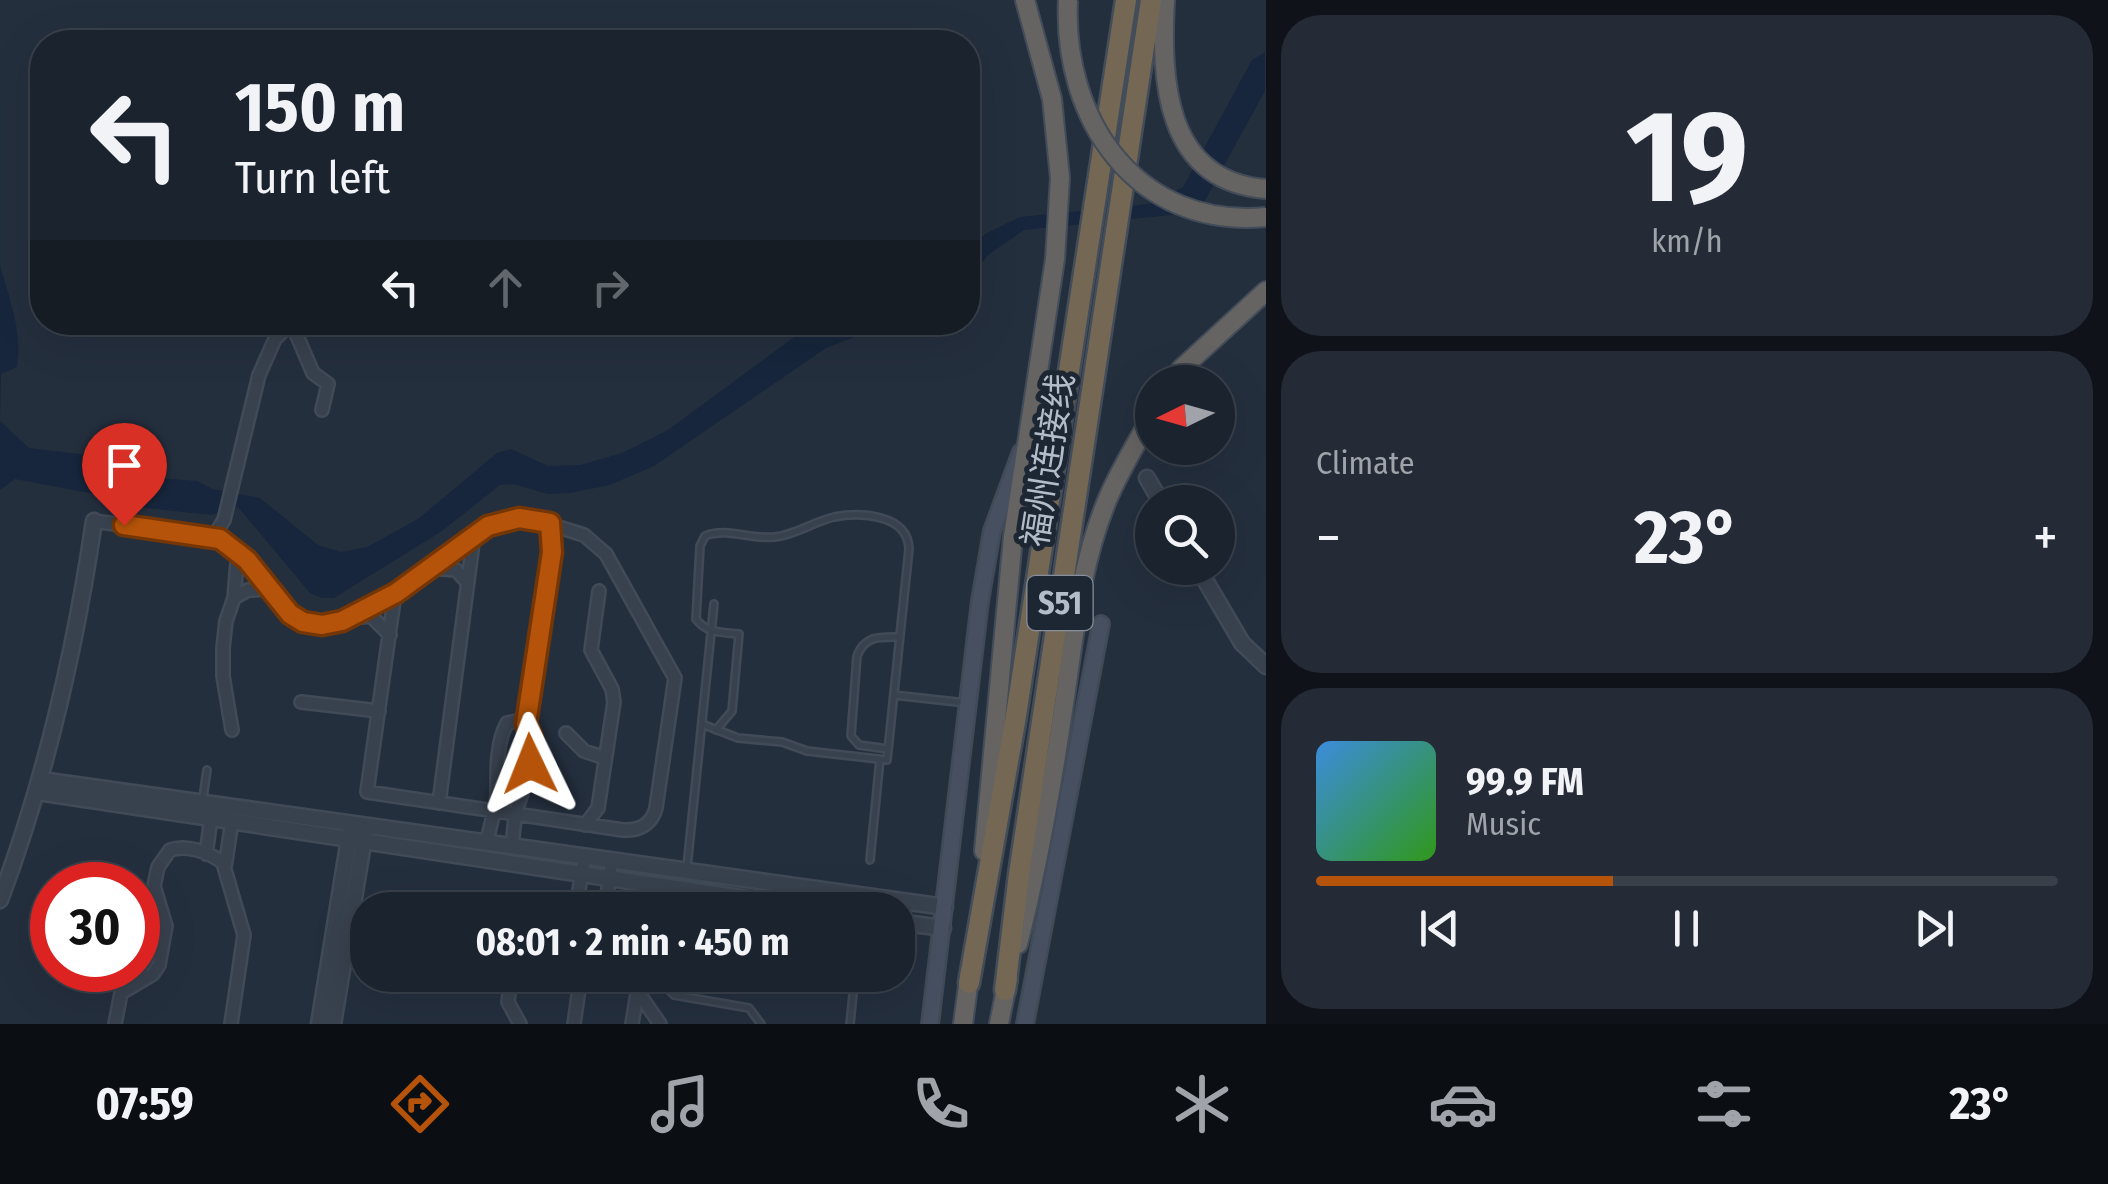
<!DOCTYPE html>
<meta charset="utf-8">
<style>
body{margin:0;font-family:"Fira Sans Condensed","Noto Sans SC",sans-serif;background:#242b36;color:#f1f3f6;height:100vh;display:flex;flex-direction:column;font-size:38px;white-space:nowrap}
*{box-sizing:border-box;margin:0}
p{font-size:32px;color:#a0a4aa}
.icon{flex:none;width:55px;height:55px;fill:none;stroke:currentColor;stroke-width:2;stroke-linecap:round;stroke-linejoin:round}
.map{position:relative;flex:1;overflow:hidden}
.panel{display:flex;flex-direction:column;gap:15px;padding:15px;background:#0f1319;width:842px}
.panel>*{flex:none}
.hud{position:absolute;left:30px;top:30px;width:950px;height:305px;border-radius:40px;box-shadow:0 10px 40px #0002,0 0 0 2px #39404a;background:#1b232e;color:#f1f3f6;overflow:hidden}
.needle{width:65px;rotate:265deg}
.fabs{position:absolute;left:1135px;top:365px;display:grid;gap:20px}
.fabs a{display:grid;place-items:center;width:100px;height:100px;border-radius:50%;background:#1b232e;box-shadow:0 10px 40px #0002,0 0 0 2px #39404a;font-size:50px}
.speed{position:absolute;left:30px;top:862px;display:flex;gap:20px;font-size:50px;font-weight:700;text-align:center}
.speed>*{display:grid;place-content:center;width:130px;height:130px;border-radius:50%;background:#1b232e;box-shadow:0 10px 40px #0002,0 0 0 2px #39404a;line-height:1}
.speed .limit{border:15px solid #d22;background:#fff;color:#111}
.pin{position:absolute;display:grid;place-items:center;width:85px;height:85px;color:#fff;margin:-102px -42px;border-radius:50% 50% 50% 0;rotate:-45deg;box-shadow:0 0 10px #0007}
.pin .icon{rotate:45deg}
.me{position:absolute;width:110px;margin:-55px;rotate:358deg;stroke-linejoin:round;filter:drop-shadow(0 0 8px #0008)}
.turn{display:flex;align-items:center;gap:35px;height:210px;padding:0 40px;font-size:45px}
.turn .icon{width:130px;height:130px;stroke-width:2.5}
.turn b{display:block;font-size:70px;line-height:85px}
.lanes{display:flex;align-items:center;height:95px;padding:0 40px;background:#0003;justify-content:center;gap:50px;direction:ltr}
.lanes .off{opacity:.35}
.big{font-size:75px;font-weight:700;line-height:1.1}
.panel .widget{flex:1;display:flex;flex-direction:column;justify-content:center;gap:15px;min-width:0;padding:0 35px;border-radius:40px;background:#242b36}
.panel .dial{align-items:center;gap:0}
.dial b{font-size:130px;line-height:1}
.song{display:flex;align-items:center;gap:30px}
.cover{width:120px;height:120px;border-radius:15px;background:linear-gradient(135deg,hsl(210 70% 55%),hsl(110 70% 35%))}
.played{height:10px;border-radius:5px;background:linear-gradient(90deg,#b45309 40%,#39404a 40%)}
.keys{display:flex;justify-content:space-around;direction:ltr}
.heat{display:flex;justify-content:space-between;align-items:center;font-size:55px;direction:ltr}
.trip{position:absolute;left:350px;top:892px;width:565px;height:100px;border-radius:40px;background:#1b232e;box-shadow:0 10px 40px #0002,0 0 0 2px #39404a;font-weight:700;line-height:100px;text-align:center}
.tabs{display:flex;height:160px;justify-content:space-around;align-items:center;background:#0b0e12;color:#a0a4aa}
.tabs .icon{width:70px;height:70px}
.tabs .current{color:#b45309}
.tabs b{font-size:45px;color:#f1f3f6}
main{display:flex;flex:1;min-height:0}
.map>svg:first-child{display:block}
</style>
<main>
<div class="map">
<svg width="1266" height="1024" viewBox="0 0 1266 1024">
<rect width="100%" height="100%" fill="#242f3e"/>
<path fill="#17263c" d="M 1265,52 L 1265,91 L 1204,202 L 1171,215 L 1024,230 L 988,255 L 968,280 L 968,251 L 985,234 L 1020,217 L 1139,205 L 1152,203 L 1183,187 L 1252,60 Z
M 0,265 C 9,298 23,332 17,367 L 1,374 L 0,421 L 29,448 L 88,455 L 110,474 L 197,481 L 213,489 L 260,498 L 318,545 L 341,552 L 367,547 L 418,519 L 497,453 L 511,449 L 548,466 L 580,465 L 622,453 L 668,430 L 793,338 L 819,323 L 891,323 L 826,348 L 654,466 L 610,485 L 570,493 L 548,494 L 513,484 L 500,485 L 442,531 L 334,598 L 322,598 L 310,593 L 238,507 L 212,515 L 108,504 L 95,494 L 15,479 L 0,490 Z"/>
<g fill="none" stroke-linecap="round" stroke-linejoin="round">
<g stroke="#414a57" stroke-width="10">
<path id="service" d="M 894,695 L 966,703
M 702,724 L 738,738 L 782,742 L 807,751 L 887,760 L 909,549 C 908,514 860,512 834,517 C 813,522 795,535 775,537 C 752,540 726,527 705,536 L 700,546 L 696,619 C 707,634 723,632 739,634 L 732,711 L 716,730
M 888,749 L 859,745 L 851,736 L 857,656 C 865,635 880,637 900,637
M 203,798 L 207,770
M 870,860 L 880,759
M 687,867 L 714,604
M 670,910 L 673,891
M 663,975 L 666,987 L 674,995 L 749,1008 L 761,1024
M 850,1024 L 855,975"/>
</g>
<g stroke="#414a57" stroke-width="16">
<path id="minor" d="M 292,324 L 313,373 L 328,384 L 322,410
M 94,521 L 220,539 L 247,560 L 290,614 L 303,622 L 322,625 L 342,621 L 395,593 L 479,531 L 495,523 L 529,518 L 584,535 L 606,554 L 675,678 L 656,808 C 652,824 639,831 623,830 L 367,792 L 395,593
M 214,536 L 224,520 L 259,375 L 275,339 L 292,322
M 429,568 L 456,570 L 468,583
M 234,598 L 248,590 L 271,589
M 352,618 L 371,616 L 390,635
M 301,702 L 379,711
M 526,724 L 552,552 L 550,523
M 232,730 L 223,676 L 223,648 L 226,621 L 234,598 L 238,551
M 566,733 L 584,751 L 605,758
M 439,803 L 474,535
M 585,825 L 598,808 L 614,702 L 612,689 L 591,650 L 599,591
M 487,842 C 489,829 497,804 497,794 C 497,772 496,743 507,723 L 517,721 L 528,726 C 540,750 526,782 518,805 C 514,817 514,832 512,845
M 206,854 L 211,818
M 225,867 L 232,821
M 576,907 L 585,855
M 524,910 L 540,902 L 597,910
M 605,910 L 612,859
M 511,975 L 508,1002 L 520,1024
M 638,992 L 660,1024
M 115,1024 L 121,993 L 153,974 L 159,965 L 166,926 L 154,886 L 158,867 L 170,850 C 187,844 209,852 223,863 L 244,935 L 231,1024
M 574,1024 L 581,975
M 632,1024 L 640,975"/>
</g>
<g stroke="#414a57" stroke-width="19">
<path id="tertiary" d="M 1147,478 L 1161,502
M 1198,568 L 1242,643 L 1266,666
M 41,780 L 945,907
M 38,792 L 821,910
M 0,900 C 46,777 75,651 94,521
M 898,922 L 943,928
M 319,1024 L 350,833
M 333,1024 L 365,832"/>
</g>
<g stroke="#414a57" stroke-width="20">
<path id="secondary" d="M 930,1024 L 980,601 L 992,531 L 1021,452
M 1025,1024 L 1101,624"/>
</g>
<g stroke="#434c59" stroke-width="22">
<path id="trunk" d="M 1165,0 C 1161,77 1163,181 1266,189
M 1173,382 L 1181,369 L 1266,291
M 984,851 L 1013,537 L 1055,259 L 1060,178 L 1052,99 L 1025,0
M 1018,944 C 1039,863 1053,780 1065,697 C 1075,630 1080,568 1106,503 C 1118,473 1136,444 1152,416
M 963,1024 L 970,971
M 999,1024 L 1008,979"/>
</g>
<g stroke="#434c59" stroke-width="25">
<path id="motorway" d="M 969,983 L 1015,722 L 1126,0
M 1005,990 L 1019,874 L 1151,0"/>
</g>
<use href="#service" stroke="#38414e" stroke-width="5"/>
<use href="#minor" stroke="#38414e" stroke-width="11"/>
<use href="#tertiary" stroke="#38414e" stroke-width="14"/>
<use href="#secondary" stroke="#465061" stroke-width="15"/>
<use href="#trunk" stroke="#656462" stroke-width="18"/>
<use href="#motorway" stroke="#746855" stroke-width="20"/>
<g stroke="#434c59" stroke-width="22" stroke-linecap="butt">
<path id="trunk-bridge" d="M 1068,0 C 1062,119 1136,229 1266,217"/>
</g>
<use href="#trunk-bridge" stroke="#656462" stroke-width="18"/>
</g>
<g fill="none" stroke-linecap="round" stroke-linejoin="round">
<g stroke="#753606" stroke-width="25">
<path id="route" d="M 124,525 L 220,539 L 247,560 L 290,614 L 303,622 L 322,625 L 342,621 L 396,593 L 488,526 L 519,518 L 550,523 L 552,552 L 526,724 L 532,738 L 530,764"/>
</g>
<use href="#route" stroke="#b45309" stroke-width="18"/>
</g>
<g text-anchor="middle" stroke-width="10" stroke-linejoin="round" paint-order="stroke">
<rect fill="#1d2633" stroke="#878f9c" stroke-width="2.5" x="1027.5" y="576" width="65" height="54" rx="8"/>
<g font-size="32" font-weight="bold" fill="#b4bcc9">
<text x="1060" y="614">S51</text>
</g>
<g font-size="35" fill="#b4bcc9" stroke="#1d2633">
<text transform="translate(1048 460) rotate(-81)" y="12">福州连接线</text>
</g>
</g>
</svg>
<div class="fabs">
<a><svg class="needle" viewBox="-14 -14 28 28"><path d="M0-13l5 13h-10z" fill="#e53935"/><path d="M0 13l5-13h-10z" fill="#a0a4aa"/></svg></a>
<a><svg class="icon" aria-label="search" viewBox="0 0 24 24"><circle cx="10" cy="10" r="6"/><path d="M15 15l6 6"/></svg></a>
</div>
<div class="speed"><div class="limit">30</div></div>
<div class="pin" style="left:124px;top:525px;background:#d93025"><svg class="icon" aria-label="arrive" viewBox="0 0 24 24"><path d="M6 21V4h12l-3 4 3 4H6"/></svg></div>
<svg class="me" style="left:530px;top:764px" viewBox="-20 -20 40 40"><path d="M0-17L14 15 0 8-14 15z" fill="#b45309" stroke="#fff" stroke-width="4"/></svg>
<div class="trip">08:01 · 2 min · 450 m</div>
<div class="hud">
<div class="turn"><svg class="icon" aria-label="left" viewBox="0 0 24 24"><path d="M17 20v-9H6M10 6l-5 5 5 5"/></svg><div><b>150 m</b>Turn left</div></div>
<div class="lanes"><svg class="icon" aria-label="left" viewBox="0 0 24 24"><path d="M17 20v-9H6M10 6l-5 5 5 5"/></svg><svg class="icon off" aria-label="ahead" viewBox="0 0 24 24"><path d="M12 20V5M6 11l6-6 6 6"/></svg><svg class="icon off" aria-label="right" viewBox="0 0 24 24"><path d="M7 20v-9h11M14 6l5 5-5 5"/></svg></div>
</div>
</div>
<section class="panel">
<div class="widget dial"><b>19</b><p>km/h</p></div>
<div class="widget"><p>Climate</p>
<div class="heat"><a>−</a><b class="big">23°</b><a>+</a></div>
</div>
<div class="widget">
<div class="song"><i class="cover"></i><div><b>99.9 FM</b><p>Music</p></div></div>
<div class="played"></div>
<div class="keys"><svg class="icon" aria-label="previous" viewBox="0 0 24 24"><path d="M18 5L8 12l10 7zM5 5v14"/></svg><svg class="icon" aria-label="pause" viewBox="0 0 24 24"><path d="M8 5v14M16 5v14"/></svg><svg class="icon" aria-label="next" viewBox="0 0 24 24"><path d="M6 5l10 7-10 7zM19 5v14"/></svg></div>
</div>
</section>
</main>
<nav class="tabs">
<b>07:59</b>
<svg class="icon current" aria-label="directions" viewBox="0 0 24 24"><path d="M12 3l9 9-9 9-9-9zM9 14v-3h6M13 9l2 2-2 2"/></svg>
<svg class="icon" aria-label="music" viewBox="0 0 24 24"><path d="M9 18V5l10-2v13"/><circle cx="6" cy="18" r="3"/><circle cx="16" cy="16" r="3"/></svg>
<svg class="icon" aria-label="phone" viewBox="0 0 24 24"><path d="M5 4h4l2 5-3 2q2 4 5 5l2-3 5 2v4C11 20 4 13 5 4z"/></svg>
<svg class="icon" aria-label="climate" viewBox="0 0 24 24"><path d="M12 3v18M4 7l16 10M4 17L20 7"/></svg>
<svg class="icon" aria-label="car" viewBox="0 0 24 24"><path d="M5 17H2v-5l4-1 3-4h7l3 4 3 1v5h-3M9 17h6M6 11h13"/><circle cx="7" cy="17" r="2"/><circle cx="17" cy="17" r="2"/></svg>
<svg class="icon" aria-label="filters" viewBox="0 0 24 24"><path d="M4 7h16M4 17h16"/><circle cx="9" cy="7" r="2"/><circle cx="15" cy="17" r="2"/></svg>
<b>23°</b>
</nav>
